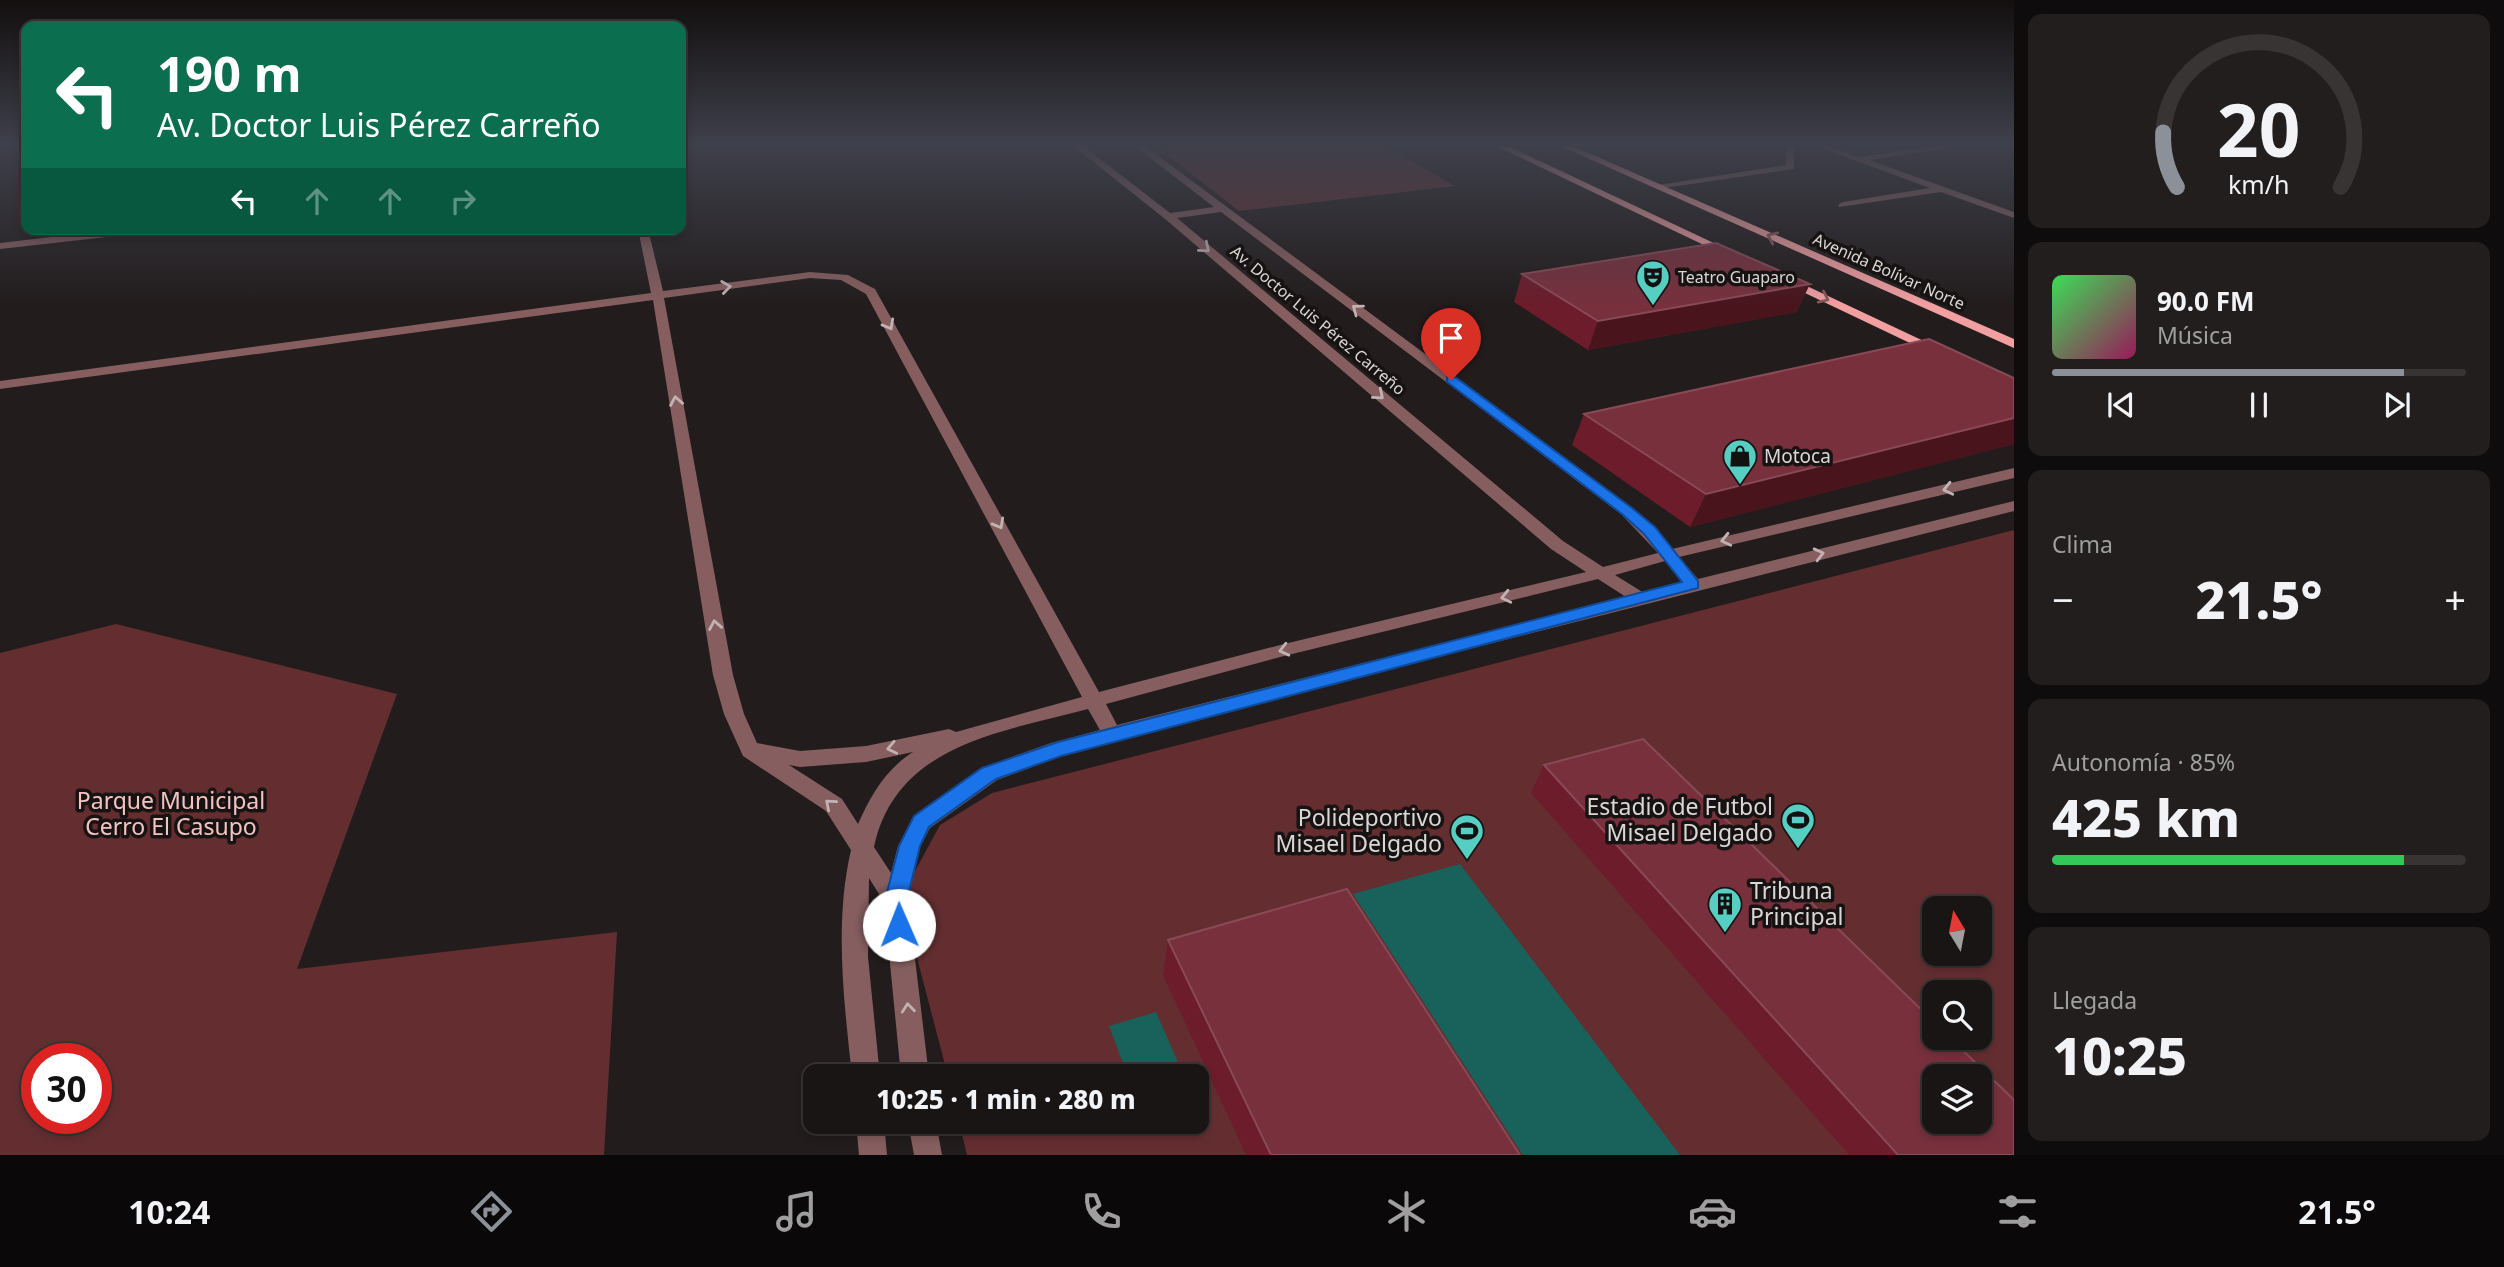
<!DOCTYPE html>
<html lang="es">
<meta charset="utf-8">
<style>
body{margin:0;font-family:"Noto Sans",sans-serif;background:#231e1e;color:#f1f3f6;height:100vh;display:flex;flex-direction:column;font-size:26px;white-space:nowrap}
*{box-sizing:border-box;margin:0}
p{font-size:23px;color:#9f9fa0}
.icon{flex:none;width:38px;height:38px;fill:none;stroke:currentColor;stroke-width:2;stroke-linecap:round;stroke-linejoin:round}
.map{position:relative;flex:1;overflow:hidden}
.details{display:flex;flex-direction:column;gap:14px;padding:14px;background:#0e0c0c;width:490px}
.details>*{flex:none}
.top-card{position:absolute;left:21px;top:21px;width:665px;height:214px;border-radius:14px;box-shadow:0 4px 10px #0003,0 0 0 2px #383434;background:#0b6e4f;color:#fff;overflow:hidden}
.needle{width:46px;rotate:350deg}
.controls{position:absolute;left:1922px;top:896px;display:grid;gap:14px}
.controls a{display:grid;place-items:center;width:70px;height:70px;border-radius:14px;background:#1a1515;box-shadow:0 4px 10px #0003,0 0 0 2px #383434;font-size:35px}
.speed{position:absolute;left:21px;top:1043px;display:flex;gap:14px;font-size:35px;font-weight:700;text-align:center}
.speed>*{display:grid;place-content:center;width:91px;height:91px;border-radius:50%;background:#1a1515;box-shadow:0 4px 10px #0003,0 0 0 2px #383434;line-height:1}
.speed .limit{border:10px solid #d22;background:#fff;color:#111}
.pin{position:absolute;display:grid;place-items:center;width:60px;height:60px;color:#fff;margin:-72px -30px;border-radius:50% 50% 50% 0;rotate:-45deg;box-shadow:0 0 7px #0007}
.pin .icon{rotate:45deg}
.me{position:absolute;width:77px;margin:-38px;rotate:359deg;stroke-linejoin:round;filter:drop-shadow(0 0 5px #0008)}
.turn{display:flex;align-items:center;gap:24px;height:147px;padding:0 21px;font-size:32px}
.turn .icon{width:91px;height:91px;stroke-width:2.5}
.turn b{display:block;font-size:49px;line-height:60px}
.lanes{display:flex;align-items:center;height:66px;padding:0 21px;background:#0003;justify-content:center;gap:35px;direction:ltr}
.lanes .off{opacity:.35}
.big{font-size:52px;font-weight:800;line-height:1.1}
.details .card{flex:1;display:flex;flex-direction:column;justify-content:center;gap:10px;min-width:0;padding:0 24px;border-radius:14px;background:#231e1e}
.details .dial{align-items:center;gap:0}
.dial svg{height:182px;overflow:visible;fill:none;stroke:#383434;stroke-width:7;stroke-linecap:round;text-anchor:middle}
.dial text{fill:#f1f3f6;stroke:none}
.song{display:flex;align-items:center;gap:21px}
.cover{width:84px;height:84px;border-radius:10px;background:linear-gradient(135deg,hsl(130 70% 55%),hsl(330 70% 35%))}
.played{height:7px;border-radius:4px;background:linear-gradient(90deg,#8c9099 85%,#383434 85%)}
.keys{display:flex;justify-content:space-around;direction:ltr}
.heat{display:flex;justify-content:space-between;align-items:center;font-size:38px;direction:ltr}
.charge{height:10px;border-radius:5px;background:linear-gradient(90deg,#34c759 85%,#383434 0)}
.trip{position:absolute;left:803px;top:1064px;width:406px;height:70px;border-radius:14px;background:#1a1515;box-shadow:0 4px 10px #0003,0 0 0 2px #383434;font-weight:800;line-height:70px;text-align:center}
.tabs{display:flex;height:112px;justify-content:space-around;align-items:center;background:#0a0808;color:#9f9fa0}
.tabs .icon{width:49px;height:49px}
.tabs .on{color:#8c9099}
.tabs b{font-size:32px;color:#f1f3f6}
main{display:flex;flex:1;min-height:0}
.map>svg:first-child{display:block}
</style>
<main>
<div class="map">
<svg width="2014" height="1155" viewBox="0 0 2014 1155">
<rect width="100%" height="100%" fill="#221c1c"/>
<path fill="#642e31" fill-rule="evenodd" d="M 1153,144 L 1381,144 L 1455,186 L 1239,211 Z
M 2014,530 L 2014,1155 L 967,1155 L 959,1122 L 1197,1122 L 1197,1076 L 948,1076 L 901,897 L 940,825 L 992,793 ZM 1934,908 L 1979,908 L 1979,954 L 1934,954 ZM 1934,992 L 1979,992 L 1979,1038 L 1934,1038 ZM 1934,1076 L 1979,1076 L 1979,1122 L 1934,1122 Z
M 116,624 L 397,694 L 297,969 L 617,932 L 604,1155 L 0,1155 L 0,653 ZM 37,1059 L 96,1059 L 96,1118 L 37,1118 Z"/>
<path fill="#19625b" d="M 1460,864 L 1680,1155 L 1523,1155 L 1353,894 Z
M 1156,1012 L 1184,1076 L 1128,1076 L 1109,1026 Z"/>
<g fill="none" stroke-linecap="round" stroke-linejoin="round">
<path fill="#865e5f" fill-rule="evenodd" d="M 1071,144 L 1081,144 L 1170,213 L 1214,207 L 1132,144 L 1142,144 L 1633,508 L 1672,549 L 2014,468 L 2014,478 L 1679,557 L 1698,579 L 2014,501 L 2014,511 L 1248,705 L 1062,756 L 997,780 L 930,828 L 920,847 L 908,900 L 929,1076 L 901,1076 L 884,902 L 869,878 L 868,957 L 880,1076 L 852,1076 C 844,1002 834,923 851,850 L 826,811 L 743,756 L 724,714 L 713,675 L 653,300 L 0,389 L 0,381 L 651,293 L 638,229 L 648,229 L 663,291 L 810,272 L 848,275 L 875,289 L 1099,692 L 1284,644 L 1586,572 L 1551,549 L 1164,218 ZM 1221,212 L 1621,514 L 1658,553 L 1603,567 L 1563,541 L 1177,218 ZM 810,278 L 841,280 L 866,294 L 1082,697 L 956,732 L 949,729 L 866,746 L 800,751 L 757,743 L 744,714 L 733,675 L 664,298 ZM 1665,561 L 1682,583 L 1644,593 L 1615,575 ZM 1598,579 L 1626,597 L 1117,725 L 1106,704 L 1284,656 ZM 1088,709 L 1100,730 L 1051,743 L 981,768 L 914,816 L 898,846 L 891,873 L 874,847 C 896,744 1002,732 1088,709 ZM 913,752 C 886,769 871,795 858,824 L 842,799 L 789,765 L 800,767 L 866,762 Z
M 1810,144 L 1824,144 L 1858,157 L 1948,144 L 1975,144 L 1869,160 L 2014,212 L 2014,218 L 1941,192 L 1839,207 L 1838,205 L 1843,202 L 1930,188 Z
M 1790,145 L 1794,148 L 1794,169 L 1657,189 L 1652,186 L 1786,165 L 1786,148 Z
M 120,229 L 156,229 L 151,232 L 0,249 L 0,243 Z
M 856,1122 L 884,1122 L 887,1155 L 859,1155 Z
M 908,1122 L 936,1122 L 942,1155 L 914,1155 Z"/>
<path fill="#f29fa1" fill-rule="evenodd" d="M 1492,144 L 1504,144 L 1737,254 L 1727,256 Z
M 1556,144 L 1568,144 L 2014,339 L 2014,348 Z
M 1784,279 L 1792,279 L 1947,352 L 1945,355 L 1935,355 L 1784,283 Z"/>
</g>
<path fill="#6c1c2b" d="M 1522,274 L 1810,284 L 1796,312 L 1588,350 L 1514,302 Z
M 2014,378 L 2014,444 L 1690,527 L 1572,445 L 1584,414 Z
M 1544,765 L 2014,1155 L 1849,1155 L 1531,793 Z
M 1168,940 L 1520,1155 L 1246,1155 L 1163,975 Z"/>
<path fill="#4a141d" d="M 1810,284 L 1796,312 L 1588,350 L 1598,321 Z
M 2014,418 L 2014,444 L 1690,527 L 1706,494 Z"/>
<path fill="#78303d" stroke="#884a56" stroke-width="2" fill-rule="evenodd" d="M 1716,243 L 1810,284 L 1598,321 L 1522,274 Z
M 1929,339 L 2014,378 L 2014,418 L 1706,494 L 1584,414 Z
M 1643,739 L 1934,1022 L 1934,1038 L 1950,1038 L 2014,1100 L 2014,1155 L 1898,1155 L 1544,765 ZM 1934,1076 L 1979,1076 L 1979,1122 L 1934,1122 Z
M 1347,889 L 1520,1155 L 1271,1155 L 1168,940 Z"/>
<defs><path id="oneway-chevron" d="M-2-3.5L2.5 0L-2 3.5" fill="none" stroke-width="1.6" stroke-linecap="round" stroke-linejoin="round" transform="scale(1.75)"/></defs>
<g stroke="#85595a">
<use href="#oneway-chevron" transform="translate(1772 237) rotate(-156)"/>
<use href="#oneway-chevron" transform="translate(1824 298) rotate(25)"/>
</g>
<g stroke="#c2b3b3">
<use href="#oneway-chevron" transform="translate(1205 248) rotate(40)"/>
<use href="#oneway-chevron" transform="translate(726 287) rotate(-8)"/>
<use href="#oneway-chevron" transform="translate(1357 309) rotate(-143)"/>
<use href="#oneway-chevron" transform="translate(889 325) rotate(61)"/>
<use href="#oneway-chevron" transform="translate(1379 395) rotate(40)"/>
<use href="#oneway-chevron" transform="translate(676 401) rotate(-100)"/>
<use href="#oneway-chevron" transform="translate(1948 489) rotate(167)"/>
<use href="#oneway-chevron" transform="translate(999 524) rotate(61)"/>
<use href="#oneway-chevron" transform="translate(1726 540) rotate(167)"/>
<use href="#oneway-chevron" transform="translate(1819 554) rotate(-14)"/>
<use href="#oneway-chevron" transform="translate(1506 597) rotate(167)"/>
<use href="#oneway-chevron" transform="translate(715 625) rotate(-100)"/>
<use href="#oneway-chevron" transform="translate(1284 650) rotate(166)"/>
<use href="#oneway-chevron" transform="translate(892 748) rotate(168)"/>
<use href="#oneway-chevron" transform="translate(830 804) rotate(-139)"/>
<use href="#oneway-chevron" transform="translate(908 1008) rotate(-96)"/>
</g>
<linearGradient id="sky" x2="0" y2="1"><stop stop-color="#130f0f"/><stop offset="0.47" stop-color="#3e404b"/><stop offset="1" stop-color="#3e404b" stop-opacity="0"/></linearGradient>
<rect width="2014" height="306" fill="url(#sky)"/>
<path fill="#1a73e8" stroke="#114b97" stroke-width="2" d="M 1447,377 L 1455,377 L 1632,508 L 1655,527 L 1698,581 L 1698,588 L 1061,756 L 996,779 L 929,827 L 920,846 L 907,900 L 910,925 L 907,932 L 899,935 L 891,932 L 885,900 L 899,846 L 914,816 L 982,768 L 1058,742 L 1682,582 L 1644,534 L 1622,514 L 1447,382 Z"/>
<defs>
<g id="theatre-pin" transform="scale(1.75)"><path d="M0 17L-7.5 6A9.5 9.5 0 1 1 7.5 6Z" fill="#57cec2" stroke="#181313"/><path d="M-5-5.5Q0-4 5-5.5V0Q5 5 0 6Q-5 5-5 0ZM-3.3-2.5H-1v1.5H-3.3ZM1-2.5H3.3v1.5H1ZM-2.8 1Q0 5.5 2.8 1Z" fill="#111"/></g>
<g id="shop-pin" transform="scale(1.75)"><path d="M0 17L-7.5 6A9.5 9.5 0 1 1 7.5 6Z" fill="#57cec2" stroke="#181313"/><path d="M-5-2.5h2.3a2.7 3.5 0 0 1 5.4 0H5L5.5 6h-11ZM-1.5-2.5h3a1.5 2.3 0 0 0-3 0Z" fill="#111"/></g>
<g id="stadium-pin" transform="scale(1.75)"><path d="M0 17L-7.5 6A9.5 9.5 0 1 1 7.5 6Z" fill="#57cec2" stroke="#181313"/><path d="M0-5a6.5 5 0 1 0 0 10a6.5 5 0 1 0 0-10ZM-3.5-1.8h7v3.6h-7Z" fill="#111"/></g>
<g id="building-pin" transform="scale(1.75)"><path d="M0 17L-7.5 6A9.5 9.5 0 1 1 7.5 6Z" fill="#57cec2" stroke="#181313"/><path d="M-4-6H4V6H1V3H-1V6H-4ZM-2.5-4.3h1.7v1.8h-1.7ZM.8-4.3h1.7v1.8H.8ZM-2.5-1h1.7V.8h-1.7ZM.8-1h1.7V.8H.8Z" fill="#111"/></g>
</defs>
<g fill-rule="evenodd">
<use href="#theatre-pin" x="1653" y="277"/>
<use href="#shop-pin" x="1740" y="456"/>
<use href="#stadium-pin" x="1798" y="820"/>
<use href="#stadium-pin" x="1467" y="831"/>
<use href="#building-pin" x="1725" y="904"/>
</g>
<g text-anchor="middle" stroke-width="7" stroke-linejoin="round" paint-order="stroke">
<g font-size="16" fill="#dbd7d7" stroke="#181313">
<text transform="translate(1889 271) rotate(24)" y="6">Avenida Bolívar Norte</text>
<text transform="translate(1318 320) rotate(40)" y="6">Av. Doctor Luis Pérez Carreño</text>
</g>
<g font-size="16" fill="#dbd7d7" stroke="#181313" text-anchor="start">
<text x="1678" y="283">Teatro Guaparo</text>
</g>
<g font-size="19" fill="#dbd7d7" stroke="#181313" text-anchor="start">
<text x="1764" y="463">Motoca</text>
</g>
<g font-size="23" fill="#f5c2c2" stroke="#181313">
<text x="171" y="809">Parque Municipal<tspan x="171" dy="26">Cerro El Casupo</tspan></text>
</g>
<g font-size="23" fill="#dbd7d7" stroke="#181313" text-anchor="end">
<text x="1773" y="815">Estadio de Futbol<tspan x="1773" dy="26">Misael Delgado</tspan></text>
<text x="1442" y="826">Polideportivo<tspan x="1442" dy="26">Misael Delgado</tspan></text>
<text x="1750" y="899" text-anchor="start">Tribuna<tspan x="1750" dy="26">Principal</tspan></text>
</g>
</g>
</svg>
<div class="controls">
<a><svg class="needle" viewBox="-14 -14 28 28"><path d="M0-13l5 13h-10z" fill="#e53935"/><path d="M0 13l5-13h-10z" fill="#9f9fa0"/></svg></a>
<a><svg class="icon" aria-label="search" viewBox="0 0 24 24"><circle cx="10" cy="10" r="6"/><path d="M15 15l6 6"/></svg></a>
<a><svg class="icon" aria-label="layers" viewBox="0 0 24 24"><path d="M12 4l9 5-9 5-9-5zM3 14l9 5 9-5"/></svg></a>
</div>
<div class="speed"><div class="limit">30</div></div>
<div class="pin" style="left:1451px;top:380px;background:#d93025"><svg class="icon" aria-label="arrive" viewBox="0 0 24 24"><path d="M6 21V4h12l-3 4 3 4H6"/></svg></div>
<svg class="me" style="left:899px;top:925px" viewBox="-20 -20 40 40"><circle r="19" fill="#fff"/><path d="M0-13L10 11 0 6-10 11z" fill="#1a73e8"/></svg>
<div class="trip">10:25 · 1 min · 280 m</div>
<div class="top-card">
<div class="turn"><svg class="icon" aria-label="left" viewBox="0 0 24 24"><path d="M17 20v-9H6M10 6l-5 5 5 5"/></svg><div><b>190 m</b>Av. Doctor Luis Pérez Carreño</div></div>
<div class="lanes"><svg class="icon" aria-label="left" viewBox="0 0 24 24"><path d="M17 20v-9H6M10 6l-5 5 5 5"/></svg><svg class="icon off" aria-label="ahead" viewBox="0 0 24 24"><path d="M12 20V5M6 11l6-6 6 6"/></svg><svg class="icon off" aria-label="ahead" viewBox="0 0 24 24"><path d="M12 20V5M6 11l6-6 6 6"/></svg><svg class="icon off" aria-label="right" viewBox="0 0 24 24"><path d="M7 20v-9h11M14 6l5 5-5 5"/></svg></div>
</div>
</div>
<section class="details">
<div class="card dial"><svg viewBox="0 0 100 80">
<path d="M14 69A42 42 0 1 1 86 69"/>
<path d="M14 69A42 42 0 0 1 8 45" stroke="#8c9099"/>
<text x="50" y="56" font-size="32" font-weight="700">20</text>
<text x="50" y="72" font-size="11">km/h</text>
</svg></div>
<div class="card">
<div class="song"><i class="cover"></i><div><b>90.0 FM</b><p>Música</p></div></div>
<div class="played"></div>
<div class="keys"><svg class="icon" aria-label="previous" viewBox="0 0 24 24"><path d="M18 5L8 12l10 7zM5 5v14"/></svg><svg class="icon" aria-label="pause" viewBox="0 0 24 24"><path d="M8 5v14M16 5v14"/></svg><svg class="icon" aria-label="next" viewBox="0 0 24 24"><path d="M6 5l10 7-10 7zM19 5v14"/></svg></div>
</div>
<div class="card"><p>Clima</p>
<div class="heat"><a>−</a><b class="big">21.5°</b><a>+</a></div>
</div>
<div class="card"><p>Autonomía · 85%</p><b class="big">425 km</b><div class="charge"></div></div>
<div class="card"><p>Llegada</p><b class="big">10:25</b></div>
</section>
</main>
<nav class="tabs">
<b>10:24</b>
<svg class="icon on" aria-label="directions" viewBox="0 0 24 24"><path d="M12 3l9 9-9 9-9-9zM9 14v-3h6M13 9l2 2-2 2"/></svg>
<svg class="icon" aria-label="music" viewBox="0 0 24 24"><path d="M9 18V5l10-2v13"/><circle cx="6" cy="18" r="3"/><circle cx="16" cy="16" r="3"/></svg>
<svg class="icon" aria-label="phone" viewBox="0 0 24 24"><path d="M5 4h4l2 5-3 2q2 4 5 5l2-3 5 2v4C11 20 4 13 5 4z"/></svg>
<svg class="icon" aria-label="climate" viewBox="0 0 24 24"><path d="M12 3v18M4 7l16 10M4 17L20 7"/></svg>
<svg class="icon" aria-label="car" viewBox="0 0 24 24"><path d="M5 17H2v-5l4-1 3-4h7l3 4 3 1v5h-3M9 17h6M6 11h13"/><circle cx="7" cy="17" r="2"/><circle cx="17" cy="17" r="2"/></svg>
<svg class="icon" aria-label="filters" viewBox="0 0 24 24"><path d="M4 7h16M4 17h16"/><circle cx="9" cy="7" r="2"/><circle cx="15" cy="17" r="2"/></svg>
<b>21.5°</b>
</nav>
